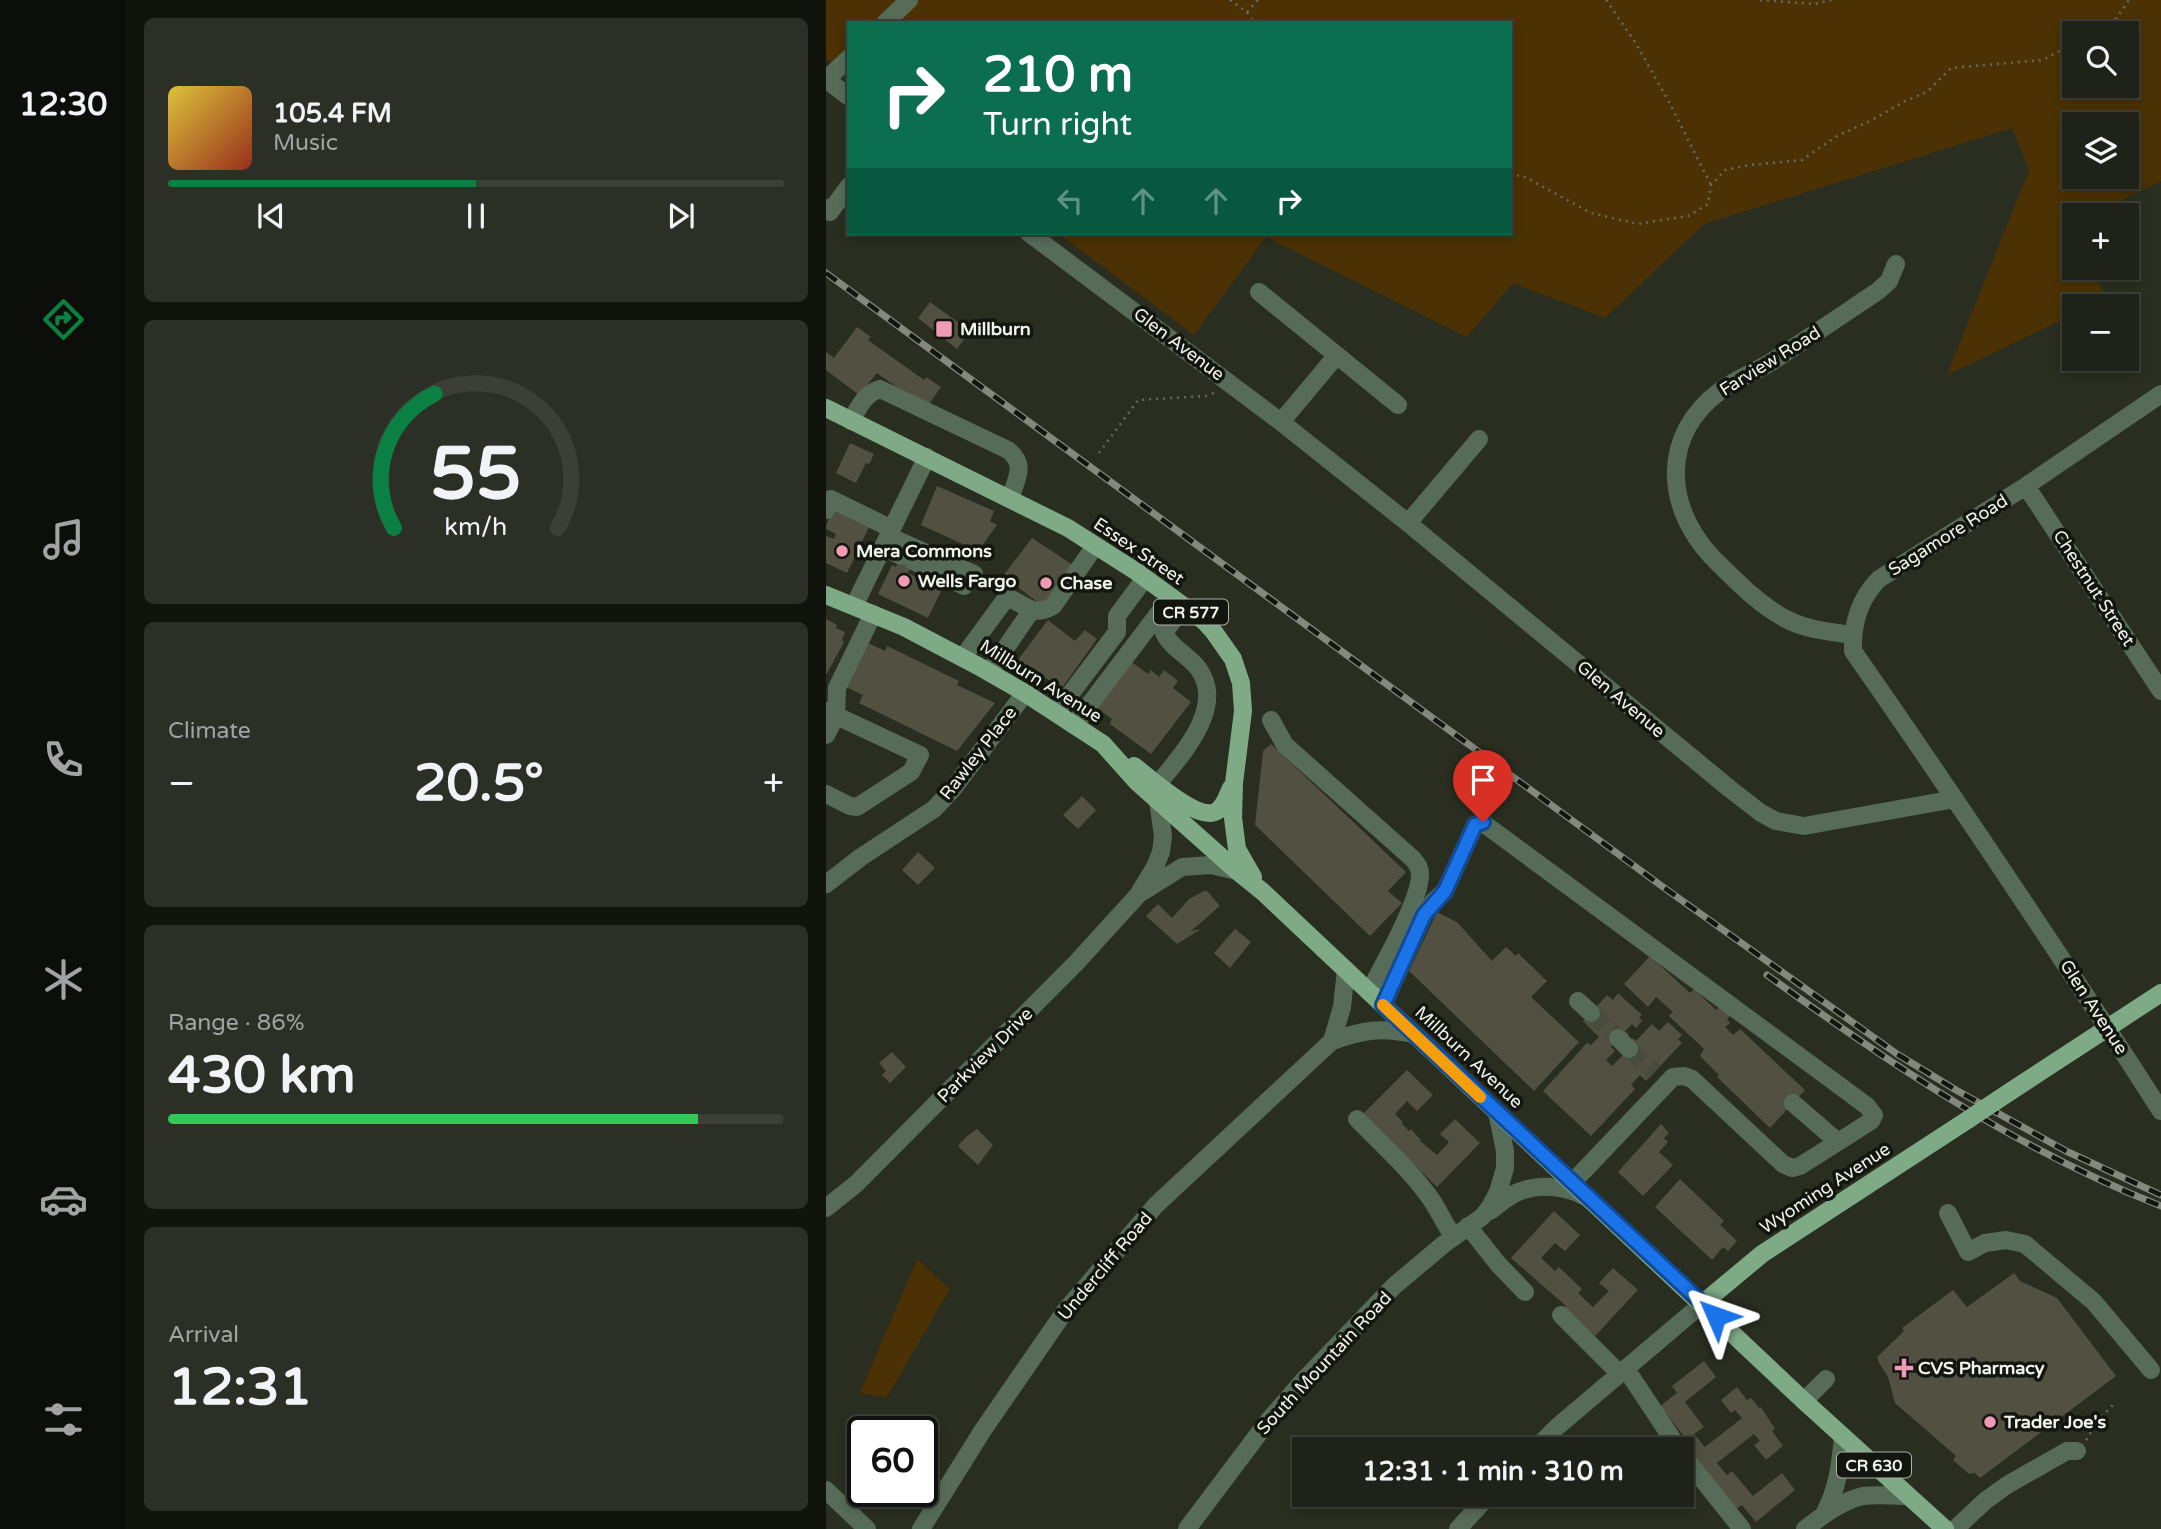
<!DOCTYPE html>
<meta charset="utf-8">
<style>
body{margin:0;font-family:"Varela Round",sans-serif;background:#2c2f25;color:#f1f3f6;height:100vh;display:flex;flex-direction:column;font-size:26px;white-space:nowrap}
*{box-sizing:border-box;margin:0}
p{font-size:23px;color:#a1a4a2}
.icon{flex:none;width:38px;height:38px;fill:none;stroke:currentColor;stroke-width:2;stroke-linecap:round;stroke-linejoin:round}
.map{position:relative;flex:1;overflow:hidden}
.sheet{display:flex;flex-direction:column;gap:18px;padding:18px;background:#11130d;width:700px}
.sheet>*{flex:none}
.banner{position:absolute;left:21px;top:21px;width:665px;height:214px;border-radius:0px;box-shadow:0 4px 10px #0003,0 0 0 2px #3c3f37;background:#0b6e4f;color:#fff;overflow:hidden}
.tools{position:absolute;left:1236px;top:21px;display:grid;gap:14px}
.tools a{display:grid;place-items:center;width:77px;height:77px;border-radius:0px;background:#1f2218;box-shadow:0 4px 10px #0003,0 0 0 2px #3c3f37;font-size:35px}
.speed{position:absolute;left:21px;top:1416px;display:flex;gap:14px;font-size:35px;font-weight:700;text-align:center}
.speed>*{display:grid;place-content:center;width:91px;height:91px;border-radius:50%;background:#1f2218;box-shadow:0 4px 10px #0003,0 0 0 2px #3c3f37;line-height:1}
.speed .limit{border:4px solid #111;border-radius:10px;background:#fff;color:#111}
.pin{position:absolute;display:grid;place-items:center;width:60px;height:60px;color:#fff;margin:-72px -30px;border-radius:50% 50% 50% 0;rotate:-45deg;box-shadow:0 0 7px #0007}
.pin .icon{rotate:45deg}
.me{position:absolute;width:77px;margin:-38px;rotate:313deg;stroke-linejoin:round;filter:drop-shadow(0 0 5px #0008)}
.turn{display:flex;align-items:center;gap:24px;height:147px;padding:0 21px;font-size:32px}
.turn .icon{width:91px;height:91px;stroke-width:2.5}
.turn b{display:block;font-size:49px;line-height:60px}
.lanes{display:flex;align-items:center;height:66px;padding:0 21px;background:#0003;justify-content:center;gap:35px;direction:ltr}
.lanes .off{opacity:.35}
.big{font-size:52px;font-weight:700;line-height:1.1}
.sheet .widget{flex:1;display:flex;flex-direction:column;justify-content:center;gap:10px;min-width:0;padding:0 24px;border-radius:10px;background:#2c2f25}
.sheet .dial{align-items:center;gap:0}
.dial svg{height:182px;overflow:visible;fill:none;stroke:#3c3f37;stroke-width:7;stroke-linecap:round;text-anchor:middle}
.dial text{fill:#f1f3f6;stroke:none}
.song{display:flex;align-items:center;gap:21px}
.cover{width:84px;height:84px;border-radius:10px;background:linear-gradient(135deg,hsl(50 70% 55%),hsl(10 70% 35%))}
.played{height:7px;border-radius:4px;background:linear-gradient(90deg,#0b8043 50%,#3c3f37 50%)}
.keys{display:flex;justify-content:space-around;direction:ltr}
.heat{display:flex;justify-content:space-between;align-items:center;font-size:38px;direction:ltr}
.charge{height:10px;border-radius:5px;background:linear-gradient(90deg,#34c759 86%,#3c3f37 0)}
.trip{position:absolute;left:466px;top:1437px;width:402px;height:70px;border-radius:0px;background:#1f2218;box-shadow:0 4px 10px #0003,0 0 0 2px #3c3f37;font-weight:700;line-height:70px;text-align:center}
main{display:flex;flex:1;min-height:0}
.menu{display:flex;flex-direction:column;width:126px;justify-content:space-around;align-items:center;background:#0c0e0a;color:#a1a4a2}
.menu .icon{width:49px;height:49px}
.menu .active{color:#0b8043}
.menu b{font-size:32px;color:#f1f3f6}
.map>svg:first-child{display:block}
</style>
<main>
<nav class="menu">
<b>12:30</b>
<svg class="icon active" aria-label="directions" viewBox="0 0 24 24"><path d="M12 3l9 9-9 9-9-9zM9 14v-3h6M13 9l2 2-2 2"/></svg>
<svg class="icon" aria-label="music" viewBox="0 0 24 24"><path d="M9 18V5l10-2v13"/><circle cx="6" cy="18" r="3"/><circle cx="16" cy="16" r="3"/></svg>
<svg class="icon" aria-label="phone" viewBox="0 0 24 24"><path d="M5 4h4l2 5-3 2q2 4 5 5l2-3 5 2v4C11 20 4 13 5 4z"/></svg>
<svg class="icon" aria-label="climate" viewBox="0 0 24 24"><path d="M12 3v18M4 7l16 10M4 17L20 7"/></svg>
<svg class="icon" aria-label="car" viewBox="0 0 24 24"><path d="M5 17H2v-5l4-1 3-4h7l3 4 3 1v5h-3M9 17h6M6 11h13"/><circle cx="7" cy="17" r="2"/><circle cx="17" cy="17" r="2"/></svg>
<svg class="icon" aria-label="filters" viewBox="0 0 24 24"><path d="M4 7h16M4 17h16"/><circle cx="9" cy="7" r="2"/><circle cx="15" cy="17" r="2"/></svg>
</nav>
<section class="sheet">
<div class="widget">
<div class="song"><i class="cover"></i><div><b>105.4 FM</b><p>Music</p></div></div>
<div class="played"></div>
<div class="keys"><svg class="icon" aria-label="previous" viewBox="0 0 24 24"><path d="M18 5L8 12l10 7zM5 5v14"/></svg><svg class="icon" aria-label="pause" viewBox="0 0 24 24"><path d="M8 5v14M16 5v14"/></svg><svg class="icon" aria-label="next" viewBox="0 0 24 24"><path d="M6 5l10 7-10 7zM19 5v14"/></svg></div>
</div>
<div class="widget dial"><svg viewBox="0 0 100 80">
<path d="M14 69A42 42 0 1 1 86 69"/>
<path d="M14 69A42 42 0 0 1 32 10" stroke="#0b8043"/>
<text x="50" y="56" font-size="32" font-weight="700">55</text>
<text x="50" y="72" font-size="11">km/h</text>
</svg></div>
<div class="widget"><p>Climate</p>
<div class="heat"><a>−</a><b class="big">20.5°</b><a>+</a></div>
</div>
<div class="widget"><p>Range · 86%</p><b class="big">430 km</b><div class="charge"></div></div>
<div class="widget"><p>Arrival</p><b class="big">12:31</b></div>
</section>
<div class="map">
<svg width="1335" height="1529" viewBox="0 0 1335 1529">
<rect width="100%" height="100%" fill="#292e20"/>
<path fill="#4b3103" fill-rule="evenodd" d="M 0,0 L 1335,0 L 1335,181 L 1264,215 L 1248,215 L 1248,268 L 1263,268 L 1282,298 L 1264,306 L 1248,306 L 1248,314 L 1121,375 L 1203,170 L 1186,128 L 878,224 L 779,318 L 687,283 L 641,337 L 440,237 L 368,335 L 232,233 L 684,233 L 684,23 L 23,23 L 23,76 L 0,59 ZM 1248,33 L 1300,33 L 1300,86 L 1248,86 ZM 1248,124 L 1300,124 L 1300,177 L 1248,177 Z
M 91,1259 L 124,1289 L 61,1397 L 34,1393 Z"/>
<path fill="#525040" d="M 104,302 L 144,331 L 131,349 L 92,318 Z
M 31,327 L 45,337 L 42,340 L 98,380 L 100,377 L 115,387 L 100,408 L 51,373 L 33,395 L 0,370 L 0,352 L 8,358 Z
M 24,443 L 48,454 L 43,464 L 40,463 L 30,483 L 10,473 Z
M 111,486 L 168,511 L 164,521 L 171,525 L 152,551 L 95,525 Z
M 9,506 L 45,523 L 21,573 L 0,563 L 0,536 L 8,539 L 10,534 L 0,529 L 0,525 Z
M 206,538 L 250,567 L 218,607 L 177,576 Z
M 77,552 L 89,557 L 82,573 L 116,589 L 102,618 L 52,594 L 66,565 L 70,567 Z
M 0,619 L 11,625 L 10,628 L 19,632 L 16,640 L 18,642 L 0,675 Z
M 222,620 L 249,641 L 259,630 L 271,639 L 236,688 L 191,661 Z
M 42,643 L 59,651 L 61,646 L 133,681 L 131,685 L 169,703 L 131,751 L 33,703 L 37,695 L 20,687 Z
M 304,661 L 322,674 L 325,670 L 333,677 L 338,670 L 352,681 L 347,688 L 365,702 L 325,754 L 284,724 L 286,719 L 269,707 Z
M 445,744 L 580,872 L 562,891 L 576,903 L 544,936 L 429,825 L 437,751 Z
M 256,796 L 270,810 L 252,829 L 237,815 Z
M 92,852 L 109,868 L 92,885 L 76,870 Z
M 380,890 L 394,906 L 365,931 L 375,929 L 351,944 L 320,916 L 332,904 L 346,918 L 363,899 Z
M 611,912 L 631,922 L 666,961 L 680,947 L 690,956 L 692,953 L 721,981 L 705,997 L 753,1042 L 708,1091 L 583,971 Z
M 409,929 L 425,942 L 404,968 L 388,953 Z
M 824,956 L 864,993 L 868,989 L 890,1010 L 894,1006 L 905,1015 L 901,1019 L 904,1023 L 899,1027 L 907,1035 L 914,1029 L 979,1090 L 944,1128 L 891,1077 L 893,1075 L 874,1056 L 878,1049 L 843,1016 L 847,1012 L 830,997 L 822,1007 L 798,984 Z
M 792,993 L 816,1015 L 813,1017 L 816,1021 L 810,1028 L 806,1024 L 799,1031 L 803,1034 L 796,1042 L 792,1038 L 785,1047 L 789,1051 L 780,1060 L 786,1066 L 804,1048 L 801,1045 L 807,1038 L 810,1041 L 826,1024 L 833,1031 L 842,1022 L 856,1035 L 852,1039 L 856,1043 L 820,1081 L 814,1075 L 805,1085 L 809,1089 L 765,1136 L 717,1091 L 761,1043 L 765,1045 L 773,1037 L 757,1021 L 781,995 L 787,1000 Z
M 66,1052 L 80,1067 L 64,1083 L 56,1075 L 60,1071 L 53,1063 Z
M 581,1070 L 607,1095 L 591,1111 L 581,1101 L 569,1114 L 577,1122 L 576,1124 L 583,1131 L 585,1129 L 595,1140 L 594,1141 L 611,1155 L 623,1142 L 614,1134 L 629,1119 L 654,1143 L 611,1187 L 537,1114 Z
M 835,1124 L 843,1133 L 838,1138 L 842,1142 L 833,1152 L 847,1165 L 817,1196 L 792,1172 Z
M 151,1129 L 167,1145 L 152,1165 L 132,1146 L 140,1137 Z
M 854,1179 L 898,1221 L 894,1225 L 911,1241 L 902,1251 L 897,1247 L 886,1260 L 829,1207 Z
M 728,1211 L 754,1235 L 739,1251 L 729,1243 L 715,1258 L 729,1271 L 733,1267 L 756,1289 L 752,1293 L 767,1307 L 783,1291 L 773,1283 L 787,1268 L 812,1290 L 769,1336 L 738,1308 L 740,1306 L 685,1258 Z
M 1188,1273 L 1194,1281 L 1231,1298 L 1290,1376 L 1154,1478 L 1149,1473 L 1143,1474 L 1127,1460 L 1130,1456 L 1069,1403 L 1062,1377 L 1053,1363 L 1051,1357 L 1078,1331 L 1076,1328 L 1127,1290 L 1141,1307 Z
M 878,1361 L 890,1377 L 859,1402 L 878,1427 L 868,1434 L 879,1447 L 916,1418 L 909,1410 L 905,1413 L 895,1400 L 911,1387 L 921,1400 L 925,1398 L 933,1408 L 935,1407 L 949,1429 L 946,1431 L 957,1446 L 940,1460 L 928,1445 L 934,1441 L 928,1434 L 891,1463 L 901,1475 L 906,1471 L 927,1496 L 956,1473 L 969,1490 L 930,1522 L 916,1505 L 909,1510 L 856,1444 L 861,1440 L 834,1406 L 851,1393 L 846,1386 Z"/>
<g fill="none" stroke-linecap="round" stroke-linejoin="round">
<path stroke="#474c3e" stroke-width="18" stroke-dasharray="18 9" stroke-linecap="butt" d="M 765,1013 L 792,1038
M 803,1049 L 829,1072"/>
<path stroke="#676b5f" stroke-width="2.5" stroke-dasharray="2 5" stroke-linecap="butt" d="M 404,0 L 421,12 L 428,23
M 780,0 L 809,42 L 842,100 L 885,185
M 934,0 L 988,4 L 1006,0
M 421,12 L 432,0
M 1265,33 L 1289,20 L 1303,0
M 684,174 L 699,177 L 765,213 L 812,224 L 862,216 L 882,204 L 885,185 L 899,170 L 924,165 L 976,160 L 1011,136 L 1046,120 L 1079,101 L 1101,92 L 1125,68 L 1217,60 L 1248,43
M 273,453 L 312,400 L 380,396 L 388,393
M 1260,1440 L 1274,1418 L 1288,1404"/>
<path stroke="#566c59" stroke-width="18" d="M 59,23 L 83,0
M 0,79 L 23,97
M 0,80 L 23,58
M 0,208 L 4,212 L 23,186
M 203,233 L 455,422 L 582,523 L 904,789 L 935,813 L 950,821 L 978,826 L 1129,799
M 433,292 L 572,405
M 1335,394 L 1200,486 L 1053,579 C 1034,598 1026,624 1027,651 C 1132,802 1235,956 1335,1111
M 25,421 C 32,408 39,393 54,389 L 182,450 C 201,465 190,479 184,499
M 455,422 L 511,355
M 1200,486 L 1335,691
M 0,510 L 5,499 L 66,529
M 582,523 L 653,439
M 62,536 L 148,574
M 57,547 L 75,556
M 87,561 L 138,586
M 28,606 L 101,457
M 1026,635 C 1006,632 983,630 964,621 C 936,608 908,579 886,557 C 838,506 835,435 894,391 C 910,379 929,372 945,362 C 981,339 1016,315 1052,291 L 1063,281 L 1070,264
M 137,657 L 181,597 C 198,604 208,618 227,606 L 269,546
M 163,672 L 205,611
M 0,711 L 94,755 L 85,772 L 31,807 L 24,806 L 0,794
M 230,713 L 291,632 L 291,616 L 319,578
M 445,720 L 459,745 L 587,859 C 591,864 594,867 594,874 C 595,899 556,967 543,992
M 248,725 L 345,597
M 0,735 L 10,716 L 11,688 L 47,614
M 332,784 C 355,755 401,707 372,668 C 362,655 345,648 338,633 L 357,607
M 0,884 L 35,857 L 108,809 L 126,790 L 199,693
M 318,891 L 356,867 L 385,865 L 411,871
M 752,1001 L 765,1013
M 557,1005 L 598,915 L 607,902 L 619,891 L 649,825 L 657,823 L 1041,1106 L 1048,1115 L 1045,1121 L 974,1166 L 966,1168 L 957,1164 L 866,1079 L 858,1076 L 847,1077 L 746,1183
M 792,1038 L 803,1049
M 506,1041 C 537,1030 555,1027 587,1034
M 967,1103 L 1012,1142
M 531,1119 C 556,1144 581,1167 602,1195 C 612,1208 618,1224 628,1237
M 0,1208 L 30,1184 L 250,963 L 312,895 L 329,867 L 335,852 L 337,836 L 332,801
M 664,1211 C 674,1204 685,1193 698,1190 C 716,1184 741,1187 758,1196
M 1122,1213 L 1142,1252 L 1159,1243 L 1180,1240 L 1199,1244 L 1268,1302 L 1325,1370
M 642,1226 L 672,1264 L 699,1292
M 735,1315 L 794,1374
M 800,1369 L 853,1449
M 978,1401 L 1000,1379
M 709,1449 L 731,1427 L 876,1304
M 856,1454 L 916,1529
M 0,1490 L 41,1529
M 998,1514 C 1012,1488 1014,1466 1017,1437
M 95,1529 L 157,1430 L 239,1311 L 330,1205 L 506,1041 L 516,1007 L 520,970
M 361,1529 L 443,1420 L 477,1381 L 568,1286 L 618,1244 L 656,1217 L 664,1207 L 672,1192 L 679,1168 L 679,1151 L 671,1112
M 632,1529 L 664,1494
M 979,1529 C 996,1516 1015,1501 1037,1496 C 1052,1494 1068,1496 1082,1496
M 1129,1529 L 1159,1501 L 1181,1485 L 1241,1451 L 1251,1451"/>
<path stroke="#7eab86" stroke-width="18" d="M 0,408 L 242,528 L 311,572 L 378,621 L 388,632 L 407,659 L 415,683 L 417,711 L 408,783 L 407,818 L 411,849 L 427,877
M 0,595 L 78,627 L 152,666 L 199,693 L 277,744 L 311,782 L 411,871 L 437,892 L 978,1401 L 1119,1529
M 308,766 C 324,778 372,823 391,811 C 399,806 401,796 405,788
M 1185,1091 L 1335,993
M 876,1304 L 936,1254 L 1143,1119"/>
<g stroke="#84887d" stroke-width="7">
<path id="rail" d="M 0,273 L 837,887 L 1071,1054 L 1130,1090 L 1240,1151 L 1335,1195
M 941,975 C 1064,1064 1192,1150 1335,1206"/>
</g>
<use href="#rail" stroke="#13150f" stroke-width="4.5" stroke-dasharray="13" stroke-linecap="butt"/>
<path stroke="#7eab86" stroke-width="18" d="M 1143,1119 L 1185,1091"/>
</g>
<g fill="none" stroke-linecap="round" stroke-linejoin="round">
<g stroke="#114b97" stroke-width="18">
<path id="route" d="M 657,822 L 649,825 L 619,891 L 598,915 L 557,1005 L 890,1316"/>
</g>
<use href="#route" stroke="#1a73e8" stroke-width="12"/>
<path stroke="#f59e0b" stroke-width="12" d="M 557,1005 L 654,1097"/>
</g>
<g fill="#f19ab4" stroke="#13150f" stroke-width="2.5">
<rect x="109" y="320" width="18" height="18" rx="3.5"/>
<circle cx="16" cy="551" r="7"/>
<circle cx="78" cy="581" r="7"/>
<circle cx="220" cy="583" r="7"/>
<path d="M1074.5 1357.5h7v7h7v7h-7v7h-7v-7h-7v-7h7z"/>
<circle cx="1164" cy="1422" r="7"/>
</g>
<g text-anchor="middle" stroke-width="7" stroke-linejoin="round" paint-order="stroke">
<g fill="#13150f" stroke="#aeb1a9" stroke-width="2">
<rect x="328" y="599.5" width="74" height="25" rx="5"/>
<rect x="1011" y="1452.5" width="74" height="25" rx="5"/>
</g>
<g font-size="16" font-weight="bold" fill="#f1f4eb">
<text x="365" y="618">CR 577</text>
<text x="1048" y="1471">CR 630</text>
</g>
<g font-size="18" font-weight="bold" fill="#f1f4eb" stroke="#13150f" text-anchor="start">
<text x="134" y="335">Millburn</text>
<text x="30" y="557">Mera Commons</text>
<text x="92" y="587">Wells Fargo</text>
<text x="234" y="589">Chase</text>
<text x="1092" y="1374">CVS Pharmacy</text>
<text x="1178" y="1428">Trader Joe's</text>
</g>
<g font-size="18" fill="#f1f4eb" stroke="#13150f">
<text transform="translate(353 344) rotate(37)" y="6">Glen Avenue</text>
<text transform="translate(944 361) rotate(-32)" y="6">Farview Road</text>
<text transform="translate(1122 535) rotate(-32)" y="6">Sagamore Road</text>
<text transform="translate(313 551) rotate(34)" y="6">Essex Street</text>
<text transform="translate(1268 588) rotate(57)" y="6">Chestnut Street</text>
<text transform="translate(215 681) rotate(32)" y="6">Millburn Avenue</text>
<text transform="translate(795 699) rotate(40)" y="6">Glen Avenue</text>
<text transform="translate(152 753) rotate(-52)" y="6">Rawley Place</text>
<text transform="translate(1268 1007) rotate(57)" y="6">Glen Avenue</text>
<text transform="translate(159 1055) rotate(-45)" y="6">Parkview Drive</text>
<text transform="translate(643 1057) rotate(43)" y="6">Millburn Avenue</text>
<text transform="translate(999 1188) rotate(-33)" y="6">Wyoming Avenue</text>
<text transform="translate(279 1266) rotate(-50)" y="6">Undercliff Road</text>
<text transform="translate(498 1363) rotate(-47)" y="6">South Mountain Road</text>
</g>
</g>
</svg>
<div class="tools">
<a><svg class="icon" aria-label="search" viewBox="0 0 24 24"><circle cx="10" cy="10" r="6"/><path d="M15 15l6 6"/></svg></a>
<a><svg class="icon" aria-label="layers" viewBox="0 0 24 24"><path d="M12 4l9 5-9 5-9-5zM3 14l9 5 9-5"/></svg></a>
<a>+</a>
<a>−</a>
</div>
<div class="speed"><div class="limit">60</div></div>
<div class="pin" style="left:657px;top:822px;background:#d93025"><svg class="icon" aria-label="arrive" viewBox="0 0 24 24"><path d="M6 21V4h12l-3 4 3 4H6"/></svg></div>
<svg class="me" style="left:890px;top:1316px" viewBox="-20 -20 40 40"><path d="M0-17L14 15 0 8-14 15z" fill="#1a73e8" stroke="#fff" stroke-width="4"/></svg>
<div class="trip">12:31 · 1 min · 310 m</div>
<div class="banner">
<div class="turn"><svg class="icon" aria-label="right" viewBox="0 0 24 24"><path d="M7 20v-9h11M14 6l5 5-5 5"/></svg><div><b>210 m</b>Turn right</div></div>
<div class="lanes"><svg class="icon off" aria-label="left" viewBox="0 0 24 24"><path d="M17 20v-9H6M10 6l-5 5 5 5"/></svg><svg class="icon off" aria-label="ahead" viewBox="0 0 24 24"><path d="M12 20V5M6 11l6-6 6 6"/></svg><svg class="icon off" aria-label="ahead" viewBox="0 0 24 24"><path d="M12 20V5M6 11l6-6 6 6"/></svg><svg class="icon" aria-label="right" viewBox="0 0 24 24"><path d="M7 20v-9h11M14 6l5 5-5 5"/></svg></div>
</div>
</div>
</main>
